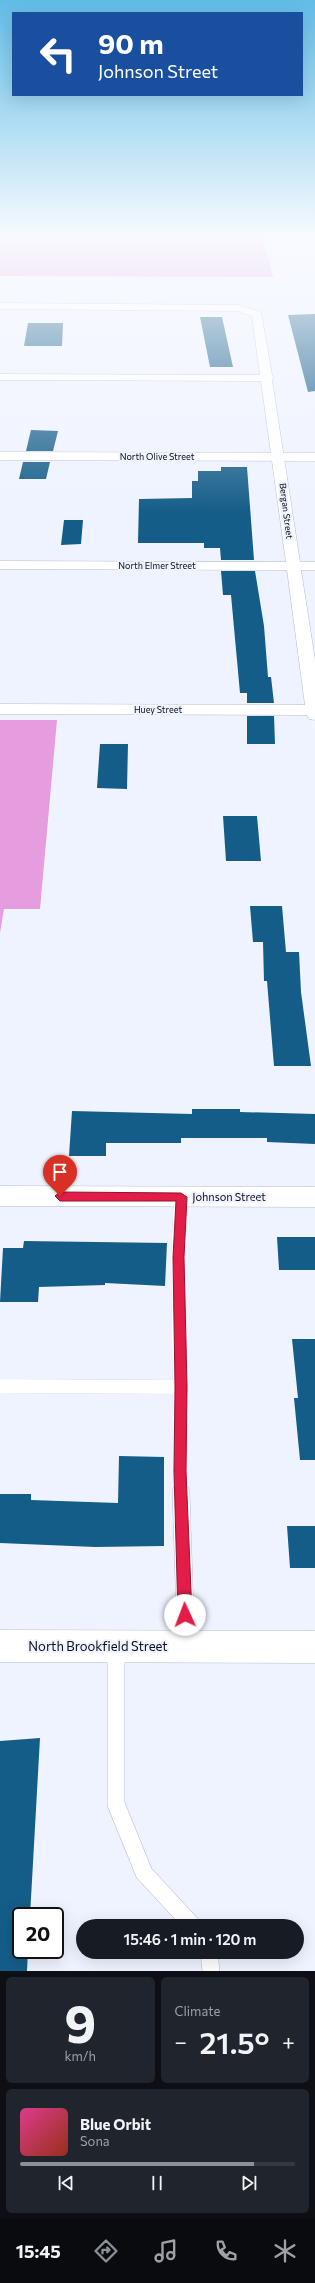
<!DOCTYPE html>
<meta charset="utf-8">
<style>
body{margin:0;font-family:Commissioner,sans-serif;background:#20242c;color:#f1f3f6;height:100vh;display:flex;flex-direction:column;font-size:15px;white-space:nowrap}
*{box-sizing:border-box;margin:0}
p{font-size:13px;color:#9ea1a6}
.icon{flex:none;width:22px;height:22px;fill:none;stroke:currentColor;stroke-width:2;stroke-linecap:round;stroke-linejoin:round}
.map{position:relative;height:1971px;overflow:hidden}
.panel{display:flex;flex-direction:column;gap:6px;padding:6px;background:#0d0f14;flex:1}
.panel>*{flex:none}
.hud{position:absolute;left:12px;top:12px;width:291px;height:84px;border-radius:0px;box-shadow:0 4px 16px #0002;background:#1a4fa0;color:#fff;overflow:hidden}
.speed{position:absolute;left:12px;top:1907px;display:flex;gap:8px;font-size:20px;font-weight:700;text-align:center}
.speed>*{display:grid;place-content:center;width:52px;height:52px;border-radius:50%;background:#171b24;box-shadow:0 4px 16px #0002;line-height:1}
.speed .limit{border:2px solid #111;border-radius:6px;background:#fff;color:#111}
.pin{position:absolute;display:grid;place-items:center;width:34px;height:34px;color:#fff;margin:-41px -17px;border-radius:50% 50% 50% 0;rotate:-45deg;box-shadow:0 0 4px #0007}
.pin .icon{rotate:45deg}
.me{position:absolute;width:44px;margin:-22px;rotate:358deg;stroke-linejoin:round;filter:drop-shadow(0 0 3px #0008)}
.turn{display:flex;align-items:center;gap:14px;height:84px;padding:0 20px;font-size:18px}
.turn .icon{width:52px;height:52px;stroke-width:2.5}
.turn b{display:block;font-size:28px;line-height:34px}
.big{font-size:30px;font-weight:600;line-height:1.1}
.panel .widget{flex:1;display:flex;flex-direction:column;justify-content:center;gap:6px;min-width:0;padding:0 14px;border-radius:6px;background:#20242c}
.panel .dial{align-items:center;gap:0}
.dial b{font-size:52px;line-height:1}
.song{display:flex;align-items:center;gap:12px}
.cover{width:48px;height:48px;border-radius:6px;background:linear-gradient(135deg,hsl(330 70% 55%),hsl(10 70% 35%))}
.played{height:4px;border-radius:2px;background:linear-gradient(90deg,#8c9099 85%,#363941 85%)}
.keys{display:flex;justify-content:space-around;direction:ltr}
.heat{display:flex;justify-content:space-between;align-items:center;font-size:22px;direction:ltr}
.panel .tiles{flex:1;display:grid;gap:6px;grid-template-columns:1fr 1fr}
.widget:last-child{grid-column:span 2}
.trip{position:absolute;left:76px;top:1919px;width:228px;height:40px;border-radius:20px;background:#171b24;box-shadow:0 4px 16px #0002;font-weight:600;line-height:40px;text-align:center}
.menu{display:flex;height:64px;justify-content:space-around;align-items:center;background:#090b0e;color:#9ea1a6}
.menu .icon{width:28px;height:28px}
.menu .current{color:#8c9099}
.menu b{font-size:18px;color:#f1f3f6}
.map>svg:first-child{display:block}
</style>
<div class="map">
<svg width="315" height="1971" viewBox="0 0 315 1971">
<rect width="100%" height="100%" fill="#eff3ff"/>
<path fill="#e69de0" d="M 0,237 L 263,237 L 273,277 L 0,276 Z
M 0,720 L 57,720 L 40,909 L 4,909 L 0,933 Z"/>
<path fill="#155d89" d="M 315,314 L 315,391 L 308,392 L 288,315 Z
M 200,317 L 222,317 L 233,367 L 210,367 Z
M 28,323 L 63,323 L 62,346 L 24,346 Z
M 31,430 L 58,431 L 53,451 L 26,451 Z
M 23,462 L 50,462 L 46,479 L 19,479 Z
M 221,467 L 247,467 L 254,560 L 221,560 L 220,548 L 204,548 L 204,543 L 138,543 L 139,499 L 192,498 L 192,481 L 198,481 L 198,471 L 221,471 Z
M 64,520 L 83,520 L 81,544 L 61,545 Z
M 221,571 L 255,571 L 264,626 L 268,677 L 271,677 L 274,703 L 247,703 L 247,693 L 240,693 L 231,595 L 223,595 Z
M 247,716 L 274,716 L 275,744 L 247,744 Z
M 100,744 L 128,744 L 127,789 L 97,788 Z
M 223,816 L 257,816 L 261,861 L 226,861 Z
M 250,906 L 282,906 L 286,952 L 299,952 L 301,992 L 311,1066 L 274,1066 L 267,981 L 264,981 L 263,942 L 253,942 Z
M 192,1109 L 240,1109 L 240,1112 L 315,1114 L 315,1144 L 267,1142 L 267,1138 L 181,1138 L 181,1143 L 106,1143 L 106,1156 L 69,1156 L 72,1111 L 192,1114 Z
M 277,1237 L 315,1237 L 315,1270 L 279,1270 Z
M 24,1241 L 167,1243 L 165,1286 L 105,1283 L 105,1285 L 39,1287 L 38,1302 L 0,1302 L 3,1248 L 23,1248 Z
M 292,1339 L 315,1339 L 315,1460 L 300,1460 L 294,1398 L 298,1398 Z
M 119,1456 L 164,1457 L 164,1546 L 95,1547 L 0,1543 L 0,1494 L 31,1494 L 31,1500 L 118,1503 Z
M 287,1526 L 315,1526 L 315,1568 L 290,1568 Z
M 40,1738 L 30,1916 L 21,1916 L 21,1950 L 28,1950 L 27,1971 L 0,1971 L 0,1741 Z"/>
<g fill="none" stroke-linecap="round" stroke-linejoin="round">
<g stroke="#b5bbce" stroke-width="14">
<path id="service-far1" d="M 0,1386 L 181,1387
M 181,1493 L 178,1257 L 181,1197"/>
</g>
<g stroke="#b5bbce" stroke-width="18">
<path id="service" d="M 181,1492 L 186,1644
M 116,1647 L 116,1804 L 144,1873 L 193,1926
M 209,1952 L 211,1971"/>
</g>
<g stroke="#b5bbce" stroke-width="1">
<path id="minor" d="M 0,303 L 238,305 L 261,312 L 272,375 L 274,378 L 272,380 L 300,562 L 315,562 L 315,570 L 301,570 L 315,660 L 315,720 L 309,719 L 307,715 L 0,714 L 0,704 L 305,705 L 287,570 L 0,569 L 0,561 L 286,562 L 261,381 L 0,380 L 0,374 L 260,375 L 252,316 L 237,311 L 0,309 Z
M 0,1630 L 315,1631 L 315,1663 L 0,1662 Z"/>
</g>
<g stroke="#b5bbce" stroke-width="1">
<path id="tertiary" d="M 0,452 L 315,453 L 315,461 L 0,460 Z
M 0,1186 L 315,1187 L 315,1207 L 0,1206 Z"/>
</g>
<use href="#service-far1" stroke="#fff" stroke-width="14"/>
<use href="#service" stroke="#fff" stroke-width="17"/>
<use href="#minor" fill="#fff" fill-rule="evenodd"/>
<use href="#tertiary" fill="#fff" fill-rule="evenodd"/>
</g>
<linearGradient id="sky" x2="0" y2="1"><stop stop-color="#61bce6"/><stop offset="0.46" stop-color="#f8faff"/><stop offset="1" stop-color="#f8faff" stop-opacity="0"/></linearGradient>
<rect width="315" height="512" fill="url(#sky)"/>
<path fill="#e11d48" stroke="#92132f" d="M 60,1192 L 181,1193 L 187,1197 L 184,1257 L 187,1387 L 186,1471 L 192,1615 L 190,1620 L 185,1622 L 180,1620 L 178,1615 L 174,1471 L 175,1387 L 173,1257 L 176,1201 L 60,1201 L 55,1196 Z"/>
<g text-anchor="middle" stroke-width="4" stroke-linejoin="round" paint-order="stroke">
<g font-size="9" fill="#0d0f16" stroke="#eff3ff">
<text x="157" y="460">North Olive Street</text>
<text transform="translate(286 511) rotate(83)" y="3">Bergan Street</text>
<text x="157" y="569">North Elmer Street</text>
<text x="158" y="713">Huey Street</text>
</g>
<g font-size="11" fill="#0d0f16" stroke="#eff3ff">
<text x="229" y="1201">Johnson Street</text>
</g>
<g font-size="13" fill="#0d0f16" stroke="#eff3ff">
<text x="98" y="1651">North Brookfield Street</text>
</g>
</g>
</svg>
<div class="speed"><div class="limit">20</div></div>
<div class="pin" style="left:60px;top:1196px;background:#d93025"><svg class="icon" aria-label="arrive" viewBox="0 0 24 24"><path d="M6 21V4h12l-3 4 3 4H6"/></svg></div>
<svg class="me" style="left:185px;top:1615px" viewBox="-20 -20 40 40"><circle r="19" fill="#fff"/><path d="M0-13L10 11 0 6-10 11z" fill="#e11d48"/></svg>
<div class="trip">15:46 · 1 min · 120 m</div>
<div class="hud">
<div class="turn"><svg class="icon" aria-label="left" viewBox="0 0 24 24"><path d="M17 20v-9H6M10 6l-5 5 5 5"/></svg><div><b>90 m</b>Johnson Street</div></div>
</div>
</div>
<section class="panel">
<div class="tiles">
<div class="widget dial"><b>9</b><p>km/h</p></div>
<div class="widget"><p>Climate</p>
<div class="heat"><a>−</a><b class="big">21.5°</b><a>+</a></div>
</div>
<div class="widget">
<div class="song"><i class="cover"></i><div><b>Blue Orbit</b><p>Sona</p></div></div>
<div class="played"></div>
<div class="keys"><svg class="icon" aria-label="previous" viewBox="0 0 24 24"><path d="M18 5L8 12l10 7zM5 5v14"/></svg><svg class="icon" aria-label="pause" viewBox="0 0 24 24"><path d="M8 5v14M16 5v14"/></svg><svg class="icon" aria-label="next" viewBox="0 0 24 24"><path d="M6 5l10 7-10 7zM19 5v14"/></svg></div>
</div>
</div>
</section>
<nav class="menu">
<b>15:45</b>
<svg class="icon current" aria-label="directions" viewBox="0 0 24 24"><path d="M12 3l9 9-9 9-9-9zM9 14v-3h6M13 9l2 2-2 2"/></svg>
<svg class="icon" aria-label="music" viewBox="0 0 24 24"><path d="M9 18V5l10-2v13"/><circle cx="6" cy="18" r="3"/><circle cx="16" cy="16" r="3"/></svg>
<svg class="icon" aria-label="phone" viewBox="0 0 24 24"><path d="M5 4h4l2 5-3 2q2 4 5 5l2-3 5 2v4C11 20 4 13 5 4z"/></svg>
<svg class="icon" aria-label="climate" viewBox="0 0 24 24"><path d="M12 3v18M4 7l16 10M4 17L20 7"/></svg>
</nav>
